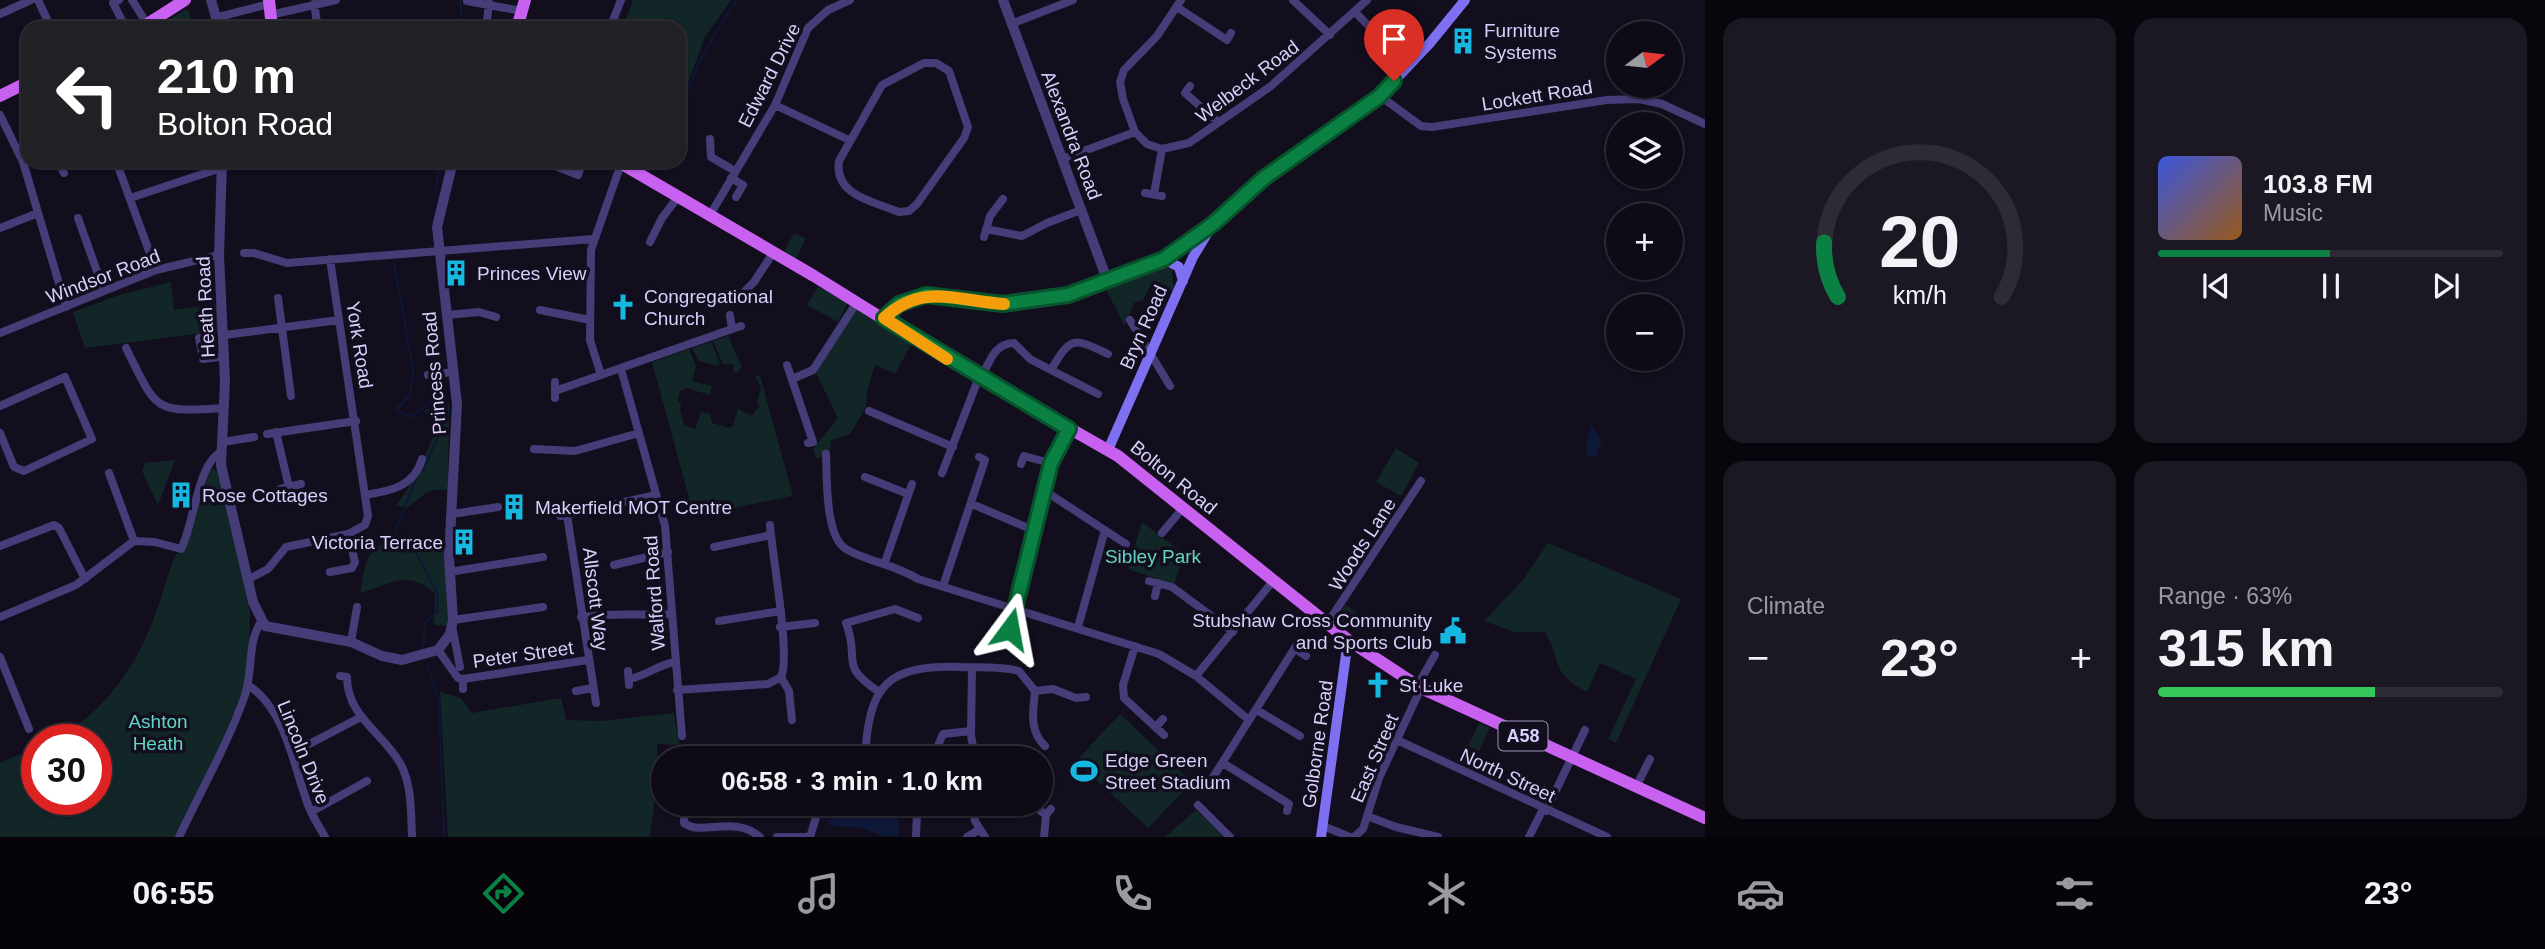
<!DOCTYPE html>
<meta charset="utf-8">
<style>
body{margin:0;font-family:Arial,sans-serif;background:#1c1823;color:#f1f3f6;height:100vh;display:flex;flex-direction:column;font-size:26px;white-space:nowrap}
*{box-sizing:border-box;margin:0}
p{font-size:23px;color:#9b9aa1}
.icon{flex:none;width:38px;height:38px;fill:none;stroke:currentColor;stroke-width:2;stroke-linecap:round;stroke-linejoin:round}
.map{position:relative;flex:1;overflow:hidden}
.side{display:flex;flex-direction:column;gap:18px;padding:18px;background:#08060c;width:840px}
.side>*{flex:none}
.top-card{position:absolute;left:21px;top:21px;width:665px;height:147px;border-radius:21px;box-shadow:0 2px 5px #0004,0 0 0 2px #2e2b35;background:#202124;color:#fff;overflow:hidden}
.needle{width:46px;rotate:75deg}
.fabs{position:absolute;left:1606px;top:21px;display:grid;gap:14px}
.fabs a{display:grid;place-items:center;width:77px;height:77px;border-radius:50%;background:#0e0a16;box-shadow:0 2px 5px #0004,0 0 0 2px #2e2b35;font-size:35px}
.speed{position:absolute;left:21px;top:724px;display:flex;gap:14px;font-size:35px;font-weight:700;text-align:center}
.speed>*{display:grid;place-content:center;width:91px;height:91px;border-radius:50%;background:#0e0a16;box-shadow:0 2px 5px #0004,0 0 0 2px #2e2b35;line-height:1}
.speed .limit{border:10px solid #d22;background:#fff;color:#111}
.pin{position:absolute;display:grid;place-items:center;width:60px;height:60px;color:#fff;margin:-72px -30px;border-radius:50% 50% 50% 0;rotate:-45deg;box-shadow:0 0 7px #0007}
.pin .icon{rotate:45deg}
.me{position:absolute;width:77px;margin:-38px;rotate:13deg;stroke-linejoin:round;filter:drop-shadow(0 0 5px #0008)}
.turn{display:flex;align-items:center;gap:24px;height:147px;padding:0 21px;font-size:32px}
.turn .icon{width:91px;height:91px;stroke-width:2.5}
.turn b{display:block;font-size:49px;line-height:60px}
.big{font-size:52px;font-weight:700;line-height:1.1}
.side .tile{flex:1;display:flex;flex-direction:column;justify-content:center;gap:10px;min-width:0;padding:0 24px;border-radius:21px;background:#1c1823}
.side .dial{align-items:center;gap:0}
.dial svg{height:182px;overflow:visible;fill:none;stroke:#2e2b35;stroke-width:7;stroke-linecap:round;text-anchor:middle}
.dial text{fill:#f1f3f6;stroke:none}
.song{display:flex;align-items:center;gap:21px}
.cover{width:84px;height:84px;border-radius:10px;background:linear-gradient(135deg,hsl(230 70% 55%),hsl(30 70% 35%))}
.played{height:7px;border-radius:4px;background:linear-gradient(90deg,#0b8043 50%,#2e2b35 50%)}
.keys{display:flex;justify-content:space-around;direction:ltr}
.heat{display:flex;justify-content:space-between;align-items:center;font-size:38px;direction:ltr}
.charge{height:10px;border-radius:5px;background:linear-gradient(90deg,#34c759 63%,#2e2b35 0)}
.side .tiles{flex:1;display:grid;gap:18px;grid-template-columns:repeat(2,1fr)}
.trip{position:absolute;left:651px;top:746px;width:402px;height:70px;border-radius:35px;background:#0e0a16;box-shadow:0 2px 5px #0004,0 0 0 2px #2e2b35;font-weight:700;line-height:70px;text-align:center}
.dock{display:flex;height:112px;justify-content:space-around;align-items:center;background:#060409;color:#9b9aa1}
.dock .icon{width:49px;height:49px}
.dock .active{color:#0b8043}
.dock b{font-size:32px;color:#f1f3f6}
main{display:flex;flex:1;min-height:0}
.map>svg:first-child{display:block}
</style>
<main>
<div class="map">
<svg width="1705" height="837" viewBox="0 0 1705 837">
<rect width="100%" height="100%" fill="#120e1e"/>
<path fill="#122627" d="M 633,0 L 731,0 L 705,37 L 684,93 L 679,91 L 679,28 L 623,28 Z
M 187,9 L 196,28 L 155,28 Z
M 794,233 L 806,238 L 796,259 L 784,252 Z
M 1164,267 L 1172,269 L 1174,292 L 1152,282 L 1143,300 L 1134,303 L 1125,326 L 1105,288 Z
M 171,282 L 174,310 L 218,304 L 219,331 L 85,348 L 73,312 L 119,295 Z
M 818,286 L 846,301 L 847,305 L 838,322 L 807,305 Z
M 857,302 L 912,343 L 895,374 L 875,365 L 867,391 L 866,407 L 850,434 L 831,440 L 830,453 L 816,459 L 813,449 L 838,418 L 815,371 Z
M 728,336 L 742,367 L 736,373 L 733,372 L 734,364 L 723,364 L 713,341 Z
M 711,342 L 720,363 L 717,366 L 699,361 L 692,348 Z
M 689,349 L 696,366 L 692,381 L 712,386 L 710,395 L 686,388 L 680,391 L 678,401 L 681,403 L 680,410 L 684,425 L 695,429 L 701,412 L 710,414 L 712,423 L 730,428 L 733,426 L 738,409 L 752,416 L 760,405 L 757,404 L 761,387 L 755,376 L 760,376 L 793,496 L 694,516 L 652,362 Z
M 449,405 L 448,491 C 431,486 420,497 408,508 L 396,506 C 415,480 429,451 439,420 L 432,414 L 425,414 L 426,410 Z
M 1396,448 L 1419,463 L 1401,496 L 1376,482 Z
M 175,460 L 158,505 L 142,471 L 145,463 Z
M 213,468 L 218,472 L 250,611 L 249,663 L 244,688 L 219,748 L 174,837 L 0,837 L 0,763 L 37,747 L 37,800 L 96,800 L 96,740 L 51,740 C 101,718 137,666 155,615 C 163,595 167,574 176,554 L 183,553 L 209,470 Z
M 1142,522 L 1184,554 L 1174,584 L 1128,569 Z
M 446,539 L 449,626 L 434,625 L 435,593 C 406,569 392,584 360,593 C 364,572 364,553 384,543 C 403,555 429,551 446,539 Z
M 1548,543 L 1681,599 L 1616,743 L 1608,739 L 1636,679 L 1600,663 L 1587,692 C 1549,671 1563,663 1545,632 L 1514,632 L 1484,621 L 1523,580 Z
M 1346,605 L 1360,615 L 1349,629 L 1338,622 L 1337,617 Z
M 440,692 L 461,698 L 472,713 L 561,698 L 566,720 L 601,721 L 674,713 L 679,745 L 657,744 L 657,780 L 650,837 L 448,837 Z
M 1120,714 L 1192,782 L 1148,828 L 1076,761 Z
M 1479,723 L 1490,728 L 1479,751 L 1468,746 Z
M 1196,810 L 1225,837 L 1165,837 Z"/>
<path fill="#0d1837" d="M 1592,424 L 1602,440 L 1596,457 L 1587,456 L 1586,444 Z
M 873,803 L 898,803 L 899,837 C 877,837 880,834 861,828 C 850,825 841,830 829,824 L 828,818 L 836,814 L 838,809 L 864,812 Z"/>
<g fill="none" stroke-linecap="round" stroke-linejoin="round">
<path stroke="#0d1837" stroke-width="2" d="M 461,28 L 461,0
M 679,99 L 684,100 L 702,56 L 736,0
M 436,192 L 440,161
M 394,262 L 413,370 L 410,394 L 396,410 L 412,417 L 432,400 L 440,401 L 448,414 L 423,471 L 419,471
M 417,477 L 390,544 L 416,553 L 437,592 L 438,611 L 425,623 L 423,650
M 428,666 L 439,700 L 444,837"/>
<path stroke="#453d78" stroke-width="8" d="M 38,0 L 51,28
M 119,0 L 113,3 L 126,28
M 132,0 L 147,24
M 1181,0 L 1157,36 L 1124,70 L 1120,82 L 1123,99 L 1135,132 L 1147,144 L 1162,149 L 1189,143 L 1271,86 L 1367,0
M 1293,0 L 1330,35
M 467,1 L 522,11
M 314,4 L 318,28
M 1177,7 L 1227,40 L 1231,33
M 1356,13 L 1408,66
M 0,14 L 31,0
M 270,15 L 336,0
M 218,17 L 269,4
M 1011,24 L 1073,0
M 486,28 L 489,3
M 610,28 L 621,0
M 924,63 L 936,63 L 949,71 L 968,127 L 964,138 L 917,204 L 909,211 L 899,212 C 873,201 834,196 839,161 L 882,85 Z
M 21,86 L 28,100
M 1190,86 L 1185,93 L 1218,122
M 1380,96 L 1421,126 L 1432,127 L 1607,100 L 1639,99 L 1662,104 L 1705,124
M 775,105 L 849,140
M 0,115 L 23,162 L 66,307
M 710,139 L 711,157 L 735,171
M 1062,159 L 1135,132
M 58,161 L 64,173
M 116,161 L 156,270
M 543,161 L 578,175 L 583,161
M 731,178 L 743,185 L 736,197
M 1145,193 L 1162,196
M 1154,194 L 1162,149
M 130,198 L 221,168
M 710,215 L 775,105 L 808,28 L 828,10 L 850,0
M 78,218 L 104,291
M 0,228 L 38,213
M 986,229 L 1022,236 L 1047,223 L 1081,210
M 984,237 L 990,216 L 1003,199
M 650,242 L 662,218 L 678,197
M 244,253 L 254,253 L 287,263 L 593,239
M 740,296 L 754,282 L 773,253
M 278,298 L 291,396
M 540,310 L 590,320
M 447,315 L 479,312 L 496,317
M 730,315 L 732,329 L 741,326
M 1130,320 L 1170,386
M 0,333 L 156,270 L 219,255
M 225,335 L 339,320
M 199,338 L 203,359 L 225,356
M 126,348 C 157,410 152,413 224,408
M 787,365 L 813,442 L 808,443
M 621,369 L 665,526 L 682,736
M 1051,370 L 1098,394
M 428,375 L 453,372
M 601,375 L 590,340 L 591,250 L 622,161
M 981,378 C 990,362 993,344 1014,343 L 1030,359 L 1051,370 C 1071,335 1074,338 1108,354
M 792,379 L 813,370 L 857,302
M 555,391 L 732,329
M 555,398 L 555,382
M 0,406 L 65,377 L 92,439 L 24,471 L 14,467 L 0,433
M 869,411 L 953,447
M 276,432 L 289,487
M 267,434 L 356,421
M 223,442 L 254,437
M 534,449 L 575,451 L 639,433
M 826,454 C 827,477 825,537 846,549 C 868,562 894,564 918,579 L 1159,654 L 1196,676 L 1249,720
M 1021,464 L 1024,456 L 1050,463
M 109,473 L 134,541
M 942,473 L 979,377
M 865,477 L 908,494
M 280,489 L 301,484
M 1045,491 L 1126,544
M 365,495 C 390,491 414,487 422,459
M 972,504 L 1033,530
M 558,509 L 560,516 L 656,495
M 452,514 L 498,507
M 567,515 L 596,703
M 1162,533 L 1182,509
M 0,546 L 54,525 L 59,528 L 85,579
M 714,547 L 771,535
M 885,562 L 912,484
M 614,565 L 668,552
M 330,572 L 352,568 L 355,562 L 348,534
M 449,572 L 543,557
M 247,580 L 268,569 L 286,547 L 348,534 L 365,525 L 368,516 L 330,259
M 1149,581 L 1172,587 L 1233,632
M 943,586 L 985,460 L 979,457
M 1155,596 L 1158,583
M 0,617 L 76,585 L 134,541 L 155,542 L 181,549 C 194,525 197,464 221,452
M 581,617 C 612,612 640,616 671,614
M 453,620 L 543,607
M 719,621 L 781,611
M 1327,624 L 1421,481
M 452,626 L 460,667
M 780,627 L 815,623
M 1078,627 L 1105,530
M 1010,630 L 1050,463 L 1069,429
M 351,642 L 357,607
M 1135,646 L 1123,685 L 1124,698 L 1164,735
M 1295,649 L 1306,656
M 438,650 L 458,678 L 463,679 L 588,660
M 0,657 L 29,729
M 972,668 L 971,735 L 975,758
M 628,671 L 629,685
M 340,676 L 347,677 C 347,716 382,732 400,763 C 412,784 411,813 412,837
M 1196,676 L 1273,581
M 781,677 L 789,691 L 792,720
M 629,679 C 646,676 657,665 675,662
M 248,685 C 285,709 293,763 307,802 C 311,815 319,826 325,837
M 1417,686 L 1435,655
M 463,689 L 463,679
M 677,690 L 768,684 L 781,677 C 791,657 772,554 770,525
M 576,691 L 593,688
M 1035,691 L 1053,689 L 1076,698 L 1086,697
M 879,692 C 837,663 861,662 846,623 L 895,609 L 918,618
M 1257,710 L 1300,736
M 1156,727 L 1163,719
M 1397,740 L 1607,837
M 939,743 L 943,734 L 971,731
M 292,753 L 361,717
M 975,757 L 1005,758
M 865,758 C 869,685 886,665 960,667 C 979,668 1001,666 1019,671 L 1035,691 C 1033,712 1029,731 1045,746
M 1223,763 L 1289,804 L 1287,811
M 1210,782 L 1298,643
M 1636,787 L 1650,759
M 685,803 L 684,823 C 702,837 733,814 760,837
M 973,803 L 975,821 L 985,837
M 1198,805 L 1230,837
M 1038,809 L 1046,815
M 1546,811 L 1585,730
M 311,812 L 367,781
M 1367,816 L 1396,827 L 1438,837
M 1323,826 L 1350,837
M 179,837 C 201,790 228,744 245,695 C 253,672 247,643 261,622
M 777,837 L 808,837
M 810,837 L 819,808 L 824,803
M 916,837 L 917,811
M 967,837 L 979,830
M 1044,837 L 1046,815 L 1051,809
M 1354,837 L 1363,829 L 1379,778 L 1421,688
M 1529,837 L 1543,809"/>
<path stroke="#453d78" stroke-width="10" d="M 211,0 L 219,28
M 1003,0 L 1108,282
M 222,161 L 219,255 L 225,381 L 221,465 L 253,602 L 265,626 L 351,642 L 382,656 L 402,660 L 438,650 L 450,634 L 453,620 L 449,557 L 457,404 L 437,227 L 453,161"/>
<path stroke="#7f6ff1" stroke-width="10" d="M 1164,259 L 1179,267 L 1183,281
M 884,318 C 929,276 968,308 1021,304 C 1085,298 1153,270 1204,231
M 1108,450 L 1193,257 L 1213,224 L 1264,178 L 1380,96 L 1430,43 L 1465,0
M 1321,837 L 1348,640"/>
<path stroke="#c861f0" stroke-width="12" d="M 269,0 L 272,28
M 141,28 L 185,0
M 517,28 L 525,0
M 0,96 L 28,82
M 617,161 L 814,276 L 946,358 L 1118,456 L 1348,640 L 1421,688 L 1705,818"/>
</g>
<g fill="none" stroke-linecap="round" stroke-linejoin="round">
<g stroke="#07532c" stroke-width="18">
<path id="route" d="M 1010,629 L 1051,463 L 1069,429 L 884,318 L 899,304 L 926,295 L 1003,304 L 1068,295 L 1164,259 L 1213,224 L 1264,178 L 1380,96 L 1394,81"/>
</g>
<use href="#route" stroke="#0b8043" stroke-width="12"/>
<path stroke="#f59e0b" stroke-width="12" d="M 947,359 L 884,318 C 923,282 957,301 1004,304"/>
</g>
<defs>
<g id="building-bare" transform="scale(2.1)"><path d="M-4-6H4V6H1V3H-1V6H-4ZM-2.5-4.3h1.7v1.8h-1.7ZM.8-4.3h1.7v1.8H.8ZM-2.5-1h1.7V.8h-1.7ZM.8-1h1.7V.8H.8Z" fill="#15b8e0" stroke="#120e1e" stroke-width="2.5" paint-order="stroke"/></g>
<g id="church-bare" transform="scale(2.1)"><path d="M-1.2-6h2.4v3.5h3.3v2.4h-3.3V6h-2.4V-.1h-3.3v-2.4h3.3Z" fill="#15b8e0" stroke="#120e1e" stroke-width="2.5" paint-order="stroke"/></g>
<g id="civic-bare" transform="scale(2.1)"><path d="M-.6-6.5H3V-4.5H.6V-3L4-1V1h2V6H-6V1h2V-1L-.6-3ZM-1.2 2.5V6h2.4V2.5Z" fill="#15b8e0" stroke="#120e1e" stroke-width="2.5" paint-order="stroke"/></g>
<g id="stadium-bare" transform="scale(2.1)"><path d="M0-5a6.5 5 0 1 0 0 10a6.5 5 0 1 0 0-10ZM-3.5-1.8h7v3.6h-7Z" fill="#15b8e0" stroke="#120e1e" stroke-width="2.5" paint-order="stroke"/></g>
</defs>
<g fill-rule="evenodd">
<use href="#building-bare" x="1463" y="41"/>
<use href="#building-bare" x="456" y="273"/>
<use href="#church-bare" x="623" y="307"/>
<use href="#building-bare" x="181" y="495"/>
<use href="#building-bare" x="514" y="507"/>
<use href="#building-bare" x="464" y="542"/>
<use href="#civic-bare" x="1453" y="631"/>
<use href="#church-bare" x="1378" y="685"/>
<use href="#stadium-bare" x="1084" y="771"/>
</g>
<g text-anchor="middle" stroke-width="7" stroke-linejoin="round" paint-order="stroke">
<rect fill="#120e1e" stroke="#9d95b8" stroke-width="2" x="1498.5" y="721.5" width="49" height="29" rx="5"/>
<g font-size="18" font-weight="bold" fill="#d8cffa">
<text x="1523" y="742">A58</text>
</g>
<g font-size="19" fill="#d8cffa" stroke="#120e1e" text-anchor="start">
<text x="1484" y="37">Furniture<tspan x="1484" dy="22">Systems</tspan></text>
<text x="477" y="280">Princes View</text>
<text x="644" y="303">Congregational<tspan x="644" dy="22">Church</tspan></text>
<text x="202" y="502">Rose Cottages</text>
<text x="535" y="514">Makerfield MOT Centre</text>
<text x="443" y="549" text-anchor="end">Victoria Terrace</text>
<text x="1432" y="627" text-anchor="end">Stubshaw Cross Community<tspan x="1432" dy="22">and Sports Club</tspan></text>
<text x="1399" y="692">St Luke</text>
<text x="1105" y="767">Edge Green<tspan x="1105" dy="22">Street Stadium</tspan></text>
</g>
<g font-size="19" fill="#d8cffa" stroke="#120e1e">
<text transform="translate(769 75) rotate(-63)" y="7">Edward Drive</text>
<text transform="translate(1247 81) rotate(-37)" y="7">Welbeck Road</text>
<text transform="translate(1537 95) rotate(-9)" y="7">Lockett Road</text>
<text transform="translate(1072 135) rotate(69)" y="7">Alexandra Road</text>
<text transform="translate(103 276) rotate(-21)" y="7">Windsor Road</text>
<text transform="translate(205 307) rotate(-93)" y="7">Heath Road</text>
<text transform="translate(1143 327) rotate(-66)" y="7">Bryn Road</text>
<text transform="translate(360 345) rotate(81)" y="7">York Road</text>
<text transform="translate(434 373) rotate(-95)" y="7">Princess Road</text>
<text transform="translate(1174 477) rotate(39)" y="7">Bolton Road</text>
<text transform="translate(1362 544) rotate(-57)" y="7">Woods Lane</text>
<text transform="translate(654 593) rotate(-94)" y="7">Walford Road</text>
<text transform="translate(596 599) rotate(83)" y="7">Allscott Way</text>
<text transform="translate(523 654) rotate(-8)" y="7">Peter Street</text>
<text transform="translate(1317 744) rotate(-82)" y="7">Golborne Road</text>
<text transform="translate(304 752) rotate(68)" y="7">Lincoln Drive</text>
<text transform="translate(1374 758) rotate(-67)" y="7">East Street</text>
<text transform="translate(1508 775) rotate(25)" y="7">North Street</text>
</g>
<g font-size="19" fill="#63d3c2" stroke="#120e1e">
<text x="1153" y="563">Sibley Park</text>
<text x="158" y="728">Ashton<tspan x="158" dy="22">Heath</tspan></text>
</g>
</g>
</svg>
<div class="fabs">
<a><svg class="needle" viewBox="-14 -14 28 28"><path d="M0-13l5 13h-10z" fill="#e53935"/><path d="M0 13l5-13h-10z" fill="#9b9aa1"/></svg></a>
<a><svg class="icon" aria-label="layers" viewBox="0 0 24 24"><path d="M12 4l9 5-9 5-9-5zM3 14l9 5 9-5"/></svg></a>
<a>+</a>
<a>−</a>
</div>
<div class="speed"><div class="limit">30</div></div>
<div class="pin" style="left:1394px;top:81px;background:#d93025"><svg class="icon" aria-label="arrive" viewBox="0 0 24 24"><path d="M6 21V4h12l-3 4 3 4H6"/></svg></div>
<svg class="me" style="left:1010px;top:629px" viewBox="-20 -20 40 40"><path d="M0-17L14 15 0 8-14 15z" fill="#0b8043" stroke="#fff" stroke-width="4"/></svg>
<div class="trip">06:58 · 3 min · 1.0 km</div>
<div class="top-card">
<div class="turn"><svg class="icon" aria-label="left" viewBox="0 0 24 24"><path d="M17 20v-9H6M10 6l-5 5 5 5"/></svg><div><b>210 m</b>Bolton Road</div></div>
</div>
</div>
<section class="side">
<div class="tiles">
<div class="tile dial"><svg viewBox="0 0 100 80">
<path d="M14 69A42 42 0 1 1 86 69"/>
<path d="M14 69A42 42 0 0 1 8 45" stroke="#0b8043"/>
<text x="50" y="56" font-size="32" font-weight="700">20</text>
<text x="50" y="72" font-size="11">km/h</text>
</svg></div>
<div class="tile">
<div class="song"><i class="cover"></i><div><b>103.8 FM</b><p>Music</p></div></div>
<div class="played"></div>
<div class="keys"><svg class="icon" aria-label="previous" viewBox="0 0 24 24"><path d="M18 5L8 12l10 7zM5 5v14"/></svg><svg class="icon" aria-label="pause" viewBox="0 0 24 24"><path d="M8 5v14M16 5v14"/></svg><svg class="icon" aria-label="next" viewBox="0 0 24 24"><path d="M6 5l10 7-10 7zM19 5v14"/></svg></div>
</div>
<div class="tile"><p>Climate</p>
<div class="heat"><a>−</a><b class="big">23°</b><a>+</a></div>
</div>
<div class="tile"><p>Range · 63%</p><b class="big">315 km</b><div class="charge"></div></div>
</div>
</section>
</main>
<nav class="dock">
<b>06:55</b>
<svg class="icon active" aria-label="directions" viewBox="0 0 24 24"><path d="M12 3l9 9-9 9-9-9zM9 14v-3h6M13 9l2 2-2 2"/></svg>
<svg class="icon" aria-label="music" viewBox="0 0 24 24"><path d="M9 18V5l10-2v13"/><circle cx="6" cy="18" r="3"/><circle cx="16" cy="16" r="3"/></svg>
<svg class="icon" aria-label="phone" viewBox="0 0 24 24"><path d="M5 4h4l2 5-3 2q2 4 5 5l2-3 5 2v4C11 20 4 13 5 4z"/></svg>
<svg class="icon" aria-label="climate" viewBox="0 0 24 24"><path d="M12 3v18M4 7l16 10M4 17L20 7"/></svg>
<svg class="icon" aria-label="car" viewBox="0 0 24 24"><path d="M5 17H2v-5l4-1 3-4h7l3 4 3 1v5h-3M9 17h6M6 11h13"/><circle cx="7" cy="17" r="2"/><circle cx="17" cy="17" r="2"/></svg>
<svg class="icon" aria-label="filters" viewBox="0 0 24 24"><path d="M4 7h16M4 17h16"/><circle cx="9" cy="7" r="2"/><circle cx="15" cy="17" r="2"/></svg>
<b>23°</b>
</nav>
